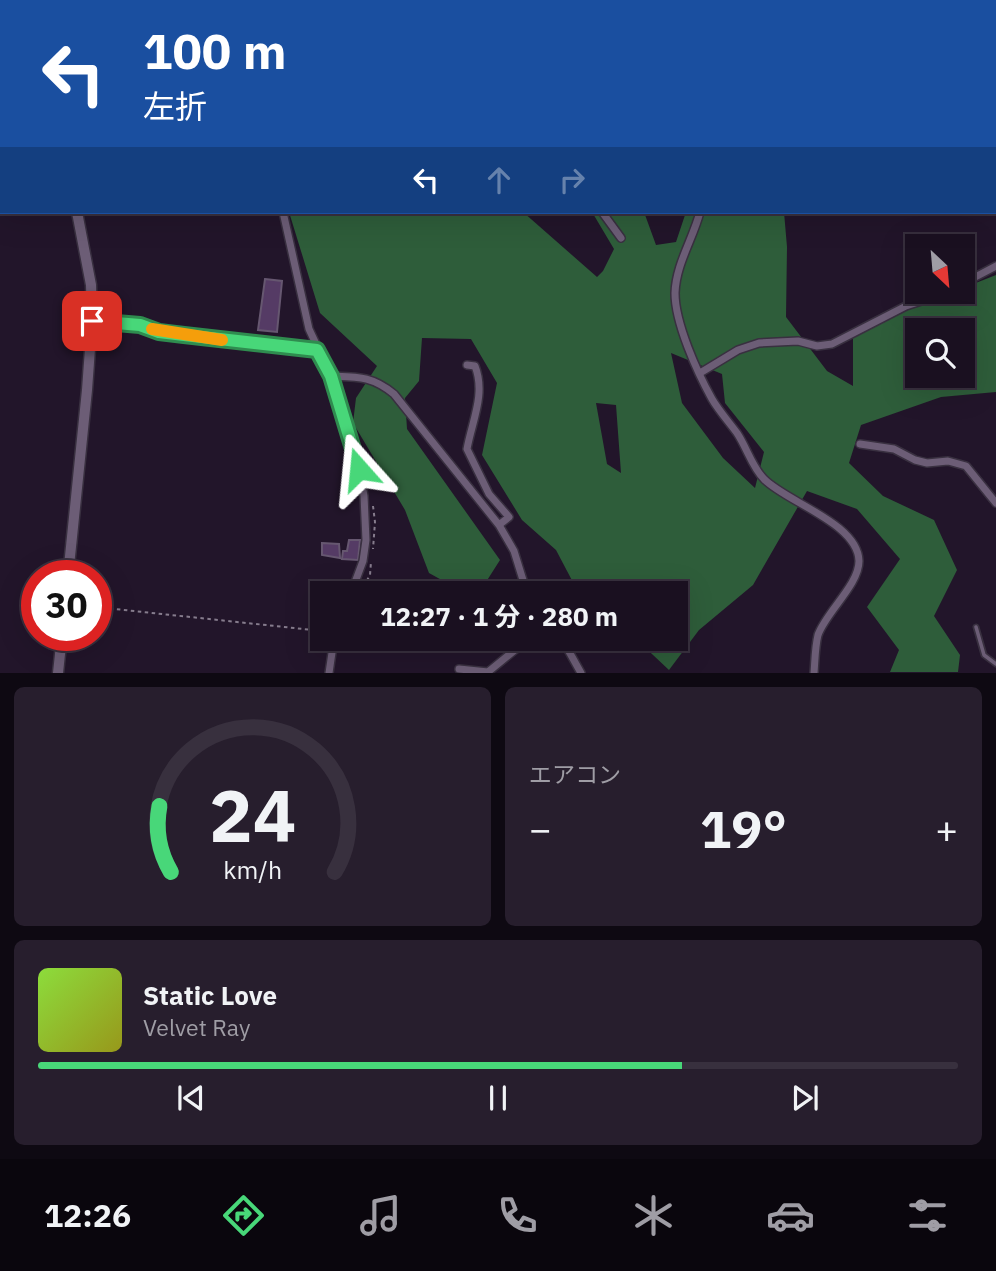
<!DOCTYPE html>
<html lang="ja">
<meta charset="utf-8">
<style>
body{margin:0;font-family:"IBM Plex Sans","Noto Sans JP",sans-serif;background:#271e2d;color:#f1f3f6;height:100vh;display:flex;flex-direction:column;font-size:26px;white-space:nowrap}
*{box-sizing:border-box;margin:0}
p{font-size:23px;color:#9f9da5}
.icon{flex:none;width:38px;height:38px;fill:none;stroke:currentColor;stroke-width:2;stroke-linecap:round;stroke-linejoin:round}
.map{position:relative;height:673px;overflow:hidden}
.side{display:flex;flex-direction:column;gap:14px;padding:14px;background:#0e0912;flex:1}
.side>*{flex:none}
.guide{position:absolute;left:0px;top:0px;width:998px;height:214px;box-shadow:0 7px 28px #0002,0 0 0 2px #38303e;background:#1a4fa0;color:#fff;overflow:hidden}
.needle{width:46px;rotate:154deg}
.buttons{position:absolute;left:905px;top:234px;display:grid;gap:14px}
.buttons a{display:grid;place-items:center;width:70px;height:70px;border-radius:0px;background:#1a1020;box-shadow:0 7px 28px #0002,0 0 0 2px #38303e;font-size:35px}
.speed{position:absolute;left:21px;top:560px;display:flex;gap:14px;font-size:35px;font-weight:700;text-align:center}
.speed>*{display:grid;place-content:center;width:91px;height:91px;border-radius:50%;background:#1a1020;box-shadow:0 7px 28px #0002,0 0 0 2px #38303e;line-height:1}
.speed .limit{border:10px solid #d22;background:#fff;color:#111}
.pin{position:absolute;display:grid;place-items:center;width:60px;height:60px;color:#fff;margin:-30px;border-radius:14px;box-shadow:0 4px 10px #0006}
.me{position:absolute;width:77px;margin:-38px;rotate:342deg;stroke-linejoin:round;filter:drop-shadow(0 0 5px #0008)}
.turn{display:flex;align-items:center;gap:24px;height:147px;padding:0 28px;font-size:32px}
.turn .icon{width:91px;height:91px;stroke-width:2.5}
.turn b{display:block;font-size:49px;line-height:60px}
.lanes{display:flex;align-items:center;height:66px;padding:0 28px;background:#0003;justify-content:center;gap:35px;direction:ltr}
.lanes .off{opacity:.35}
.big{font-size:52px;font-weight:700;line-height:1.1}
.side .widget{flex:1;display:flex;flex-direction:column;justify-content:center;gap:10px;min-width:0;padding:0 24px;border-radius:10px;background:#271e2d}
.side .dial{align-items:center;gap:0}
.dial svg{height:182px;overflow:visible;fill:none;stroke:#38303e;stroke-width:7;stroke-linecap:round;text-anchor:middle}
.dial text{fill:#f1f3f6;stroke:none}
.song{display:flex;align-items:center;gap:21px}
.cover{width:84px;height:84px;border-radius:10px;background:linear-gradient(135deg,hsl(90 70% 55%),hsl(60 70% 35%))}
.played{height:7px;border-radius:4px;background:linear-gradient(90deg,#48d779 70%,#38303e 70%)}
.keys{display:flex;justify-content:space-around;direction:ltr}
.heat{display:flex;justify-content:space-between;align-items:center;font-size:38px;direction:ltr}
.side .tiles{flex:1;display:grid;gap:14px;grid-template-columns:1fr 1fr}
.widget:last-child{grid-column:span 2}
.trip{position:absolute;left:310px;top:581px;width:378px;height:70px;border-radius:0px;background:#1a1020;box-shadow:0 7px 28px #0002,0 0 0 2px #38303e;font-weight:700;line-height:70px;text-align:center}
.menu{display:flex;height:112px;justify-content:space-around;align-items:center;background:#0a060d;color:#9f9da5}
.menu .icon{width:49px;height:49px}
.menu .selected{color:#48d779}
.menu b{font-size:32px;color:#f1f3f6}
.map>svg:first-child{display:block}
</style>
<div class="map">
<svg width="996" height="673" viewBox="0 0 996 673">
<rect width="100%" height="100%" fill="#22152a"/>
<path fill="#2e5d3a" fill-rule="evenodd" d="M 289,212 L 523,212 L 597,277 L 603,271 L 614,249 L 592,212 L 644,212 L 656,245 L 676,242 L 686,212 L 784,212 L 787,247 L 786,317 L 827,371 L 853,386 L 853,333 L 951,292 L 962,292 L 963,288 L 996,275 L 996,392 L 941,397 L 861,425 L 849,463 L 883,496 L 934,520 L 957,570 L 934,616 L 960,655 L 958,672 L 890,672 L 899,650 L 867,607 L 900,559 L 857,509 L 807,491 L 753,585 L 699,630 L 669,670 L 636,639 L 676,639 L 676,593 L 583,593 L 576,588 L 556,550 L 522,520 L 482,455 L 497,383 L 471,339 L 422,338 L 419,381 L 405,398 L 407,429 L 500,560 L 479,593 L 465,593 L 429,573 L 405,510 L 353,423 L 356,398 L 377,366 L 320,313 ZM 917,331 L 962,331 L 962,376 L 917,376 ZM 671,353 L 722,374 L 725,403 L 764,452 L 755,488 L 723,458 L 682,403 ZM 596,403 L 616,405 L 621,473 L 607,464 Z"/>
<path fill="#553b65" stroke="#665770" stroke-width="2" d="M 265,279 L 282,281 L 277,332 L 258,330 Z
M 349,540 L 360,540 L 358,560 L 342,559 L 343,551 L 347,551 Z
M 322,543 L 339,544 L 340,558 L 322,555 Z"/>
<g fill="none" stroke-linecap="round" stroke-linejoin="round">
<g stroke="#393040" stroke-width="7">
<path id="lane" d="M 976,627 L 984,655 L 996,664"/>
</g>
<g stroke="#393040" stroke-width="10">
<path id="street" d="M 685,0 L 686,2
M 42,2 L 44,0
M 288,2 L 288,0
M 479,2 L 479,0
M 816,2 L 816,0
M 283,212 L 309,329 L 331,376 L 359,469 L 364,496 L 366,540 L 363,561 L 351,593
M 602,212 L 621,238
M 700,212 C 693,239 676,264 675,293 C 675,323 697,372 712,399 C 719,411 729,422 737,433 C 747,448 752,467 764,479 C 786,502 858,523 859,561 C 859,585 826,612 818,635 C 815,647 815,661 814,673
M 962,284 L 996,266
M 92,321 L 140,325 L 159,332 L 184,335 L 317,350
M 467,365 L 475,366 C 486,394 472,421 467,449 L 489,494 L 509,517 L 499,525
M 700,373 L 738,350 L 759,343 L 798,341 L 817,346 L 832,344 L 906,306 L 949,292
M 331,376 C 358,377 372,376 394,394 L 499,525 L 514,551 L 527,593
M 860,444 L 894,449 L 915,460 L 927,463 L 948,461 L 966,466 L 996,503
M 562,639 L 581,673
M 459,669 L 488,672 L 521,645 L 524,639
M 329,673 L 334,639"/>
</g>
<g stroke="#393040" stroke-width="13">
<path id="secondary" d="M 14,0 L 14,2
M 68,576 L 87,390 L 92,321 L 91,285 L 77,212
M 58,673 L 62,635"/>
</g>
<path stroke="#867c8d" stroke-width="2" stroke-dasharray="3.5 3.5" stroke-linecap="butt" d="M 373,506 L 375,522 L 373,549
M 360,593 L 370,575 L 371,562
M 96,607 L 322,631"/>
<use href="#lane" stroke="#6c5d76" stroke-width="3.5"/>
<use href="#street" stroke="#6c5d76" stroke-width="7"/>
<use href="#secondary" stroke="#6c5d76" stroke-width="10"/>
</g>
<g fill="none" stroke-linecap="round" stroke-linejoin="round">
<g stroke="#2f8c4f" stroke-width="18">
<path id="route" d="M 92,321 L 140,325 L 159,332 L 184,335 L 317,350 L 331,376 L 359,469"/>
</g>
<use href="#route" stroke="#48d779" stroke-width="12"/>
<path stroke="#f59e0b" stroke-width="12" d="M 152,329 L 222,340"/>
</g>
</svg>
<div class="buttons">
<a><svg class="needle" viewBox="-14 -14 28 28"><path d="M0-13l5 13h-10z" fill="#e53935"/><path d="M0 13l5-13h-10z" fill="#9f9da5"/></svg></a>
<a><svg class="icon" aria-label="search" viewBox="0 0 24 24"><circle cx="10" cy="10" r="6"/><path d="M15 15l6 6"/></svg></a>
</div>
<div class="speed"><div class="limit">30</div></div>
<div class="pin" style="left:92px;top:321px;background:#d93025"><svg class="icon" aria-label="arrive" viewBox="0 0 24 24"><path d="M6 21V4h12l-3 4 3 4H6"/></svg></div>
<svg class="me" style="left:359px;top:469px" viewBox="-20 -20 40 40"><path d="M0-17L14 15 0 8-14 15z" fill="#48d779" stroke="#fff" stroke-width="4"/></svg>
<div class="trip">12:27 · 1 分 · 280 m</div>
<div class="guide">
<div class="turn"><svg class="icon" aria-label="left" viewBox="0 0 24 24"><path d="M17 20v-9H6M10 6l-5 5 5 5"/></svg><div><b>100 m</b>左折</div></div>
<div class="lanes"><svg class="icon" aria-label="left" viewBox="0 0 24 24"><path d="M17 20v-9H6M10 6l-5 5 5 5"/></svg><svg class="icon off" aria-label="ahead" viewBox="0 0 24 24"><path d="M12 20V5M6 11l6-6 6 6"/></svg><svg class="icon off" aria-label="right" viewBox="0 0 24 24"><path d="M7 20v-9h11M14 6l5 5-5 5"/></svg></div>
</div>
</div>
<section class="side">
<div class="tiles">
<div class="widget dial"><svg viewBox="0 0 100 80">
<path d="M14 69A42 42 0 1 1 86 69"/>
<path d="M14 69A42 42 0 0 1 9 40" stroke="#48d779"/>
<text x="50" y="56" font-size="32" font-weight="700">24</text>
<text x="50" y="72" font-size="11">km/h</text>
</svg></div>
<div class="widget"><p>エアコン</p>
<div class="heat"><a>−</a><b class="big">19°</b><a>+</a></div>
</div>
<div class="widget">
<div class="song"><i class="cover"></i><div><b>Static Love</b><p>Velvet Ray</p></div></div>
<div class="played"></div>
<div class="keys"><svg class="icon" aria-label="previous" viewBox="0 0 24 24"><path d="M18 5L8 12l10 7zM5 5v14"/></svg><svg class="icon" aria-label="pause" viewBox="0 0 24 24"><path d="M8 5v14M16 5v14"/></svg><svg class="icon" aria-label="next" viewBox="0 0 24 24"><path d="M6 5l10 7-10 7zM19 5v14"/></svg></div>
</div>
</div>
</section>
<nav class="menu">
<b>12:26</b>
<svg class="icon selected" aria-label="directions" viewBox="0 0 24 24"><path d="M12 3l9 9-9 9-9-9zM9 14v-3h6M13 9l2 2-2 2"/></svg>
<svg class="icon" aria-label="music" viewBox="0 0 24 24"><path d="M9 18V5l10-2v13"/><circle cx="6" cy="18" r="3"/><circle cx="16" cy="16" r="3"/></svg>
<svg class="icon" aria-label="phone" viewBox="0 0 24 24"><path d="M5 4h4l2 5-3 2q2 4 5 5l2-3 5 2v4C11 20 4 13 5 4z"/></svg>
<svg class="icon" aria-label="climate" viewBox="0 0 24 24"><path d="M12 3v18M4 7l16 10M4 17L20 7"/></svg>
<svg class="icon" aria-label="car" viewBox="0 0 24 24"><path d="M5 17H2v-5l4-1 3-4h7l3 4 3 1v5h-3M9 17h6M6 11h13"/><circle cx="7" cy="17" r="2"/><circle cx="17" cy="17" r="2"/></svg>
<svg class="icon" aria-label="filters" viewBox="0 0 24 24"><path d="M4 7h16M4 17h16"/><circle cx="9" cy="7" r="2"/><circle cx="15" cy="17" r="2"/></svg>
</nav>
